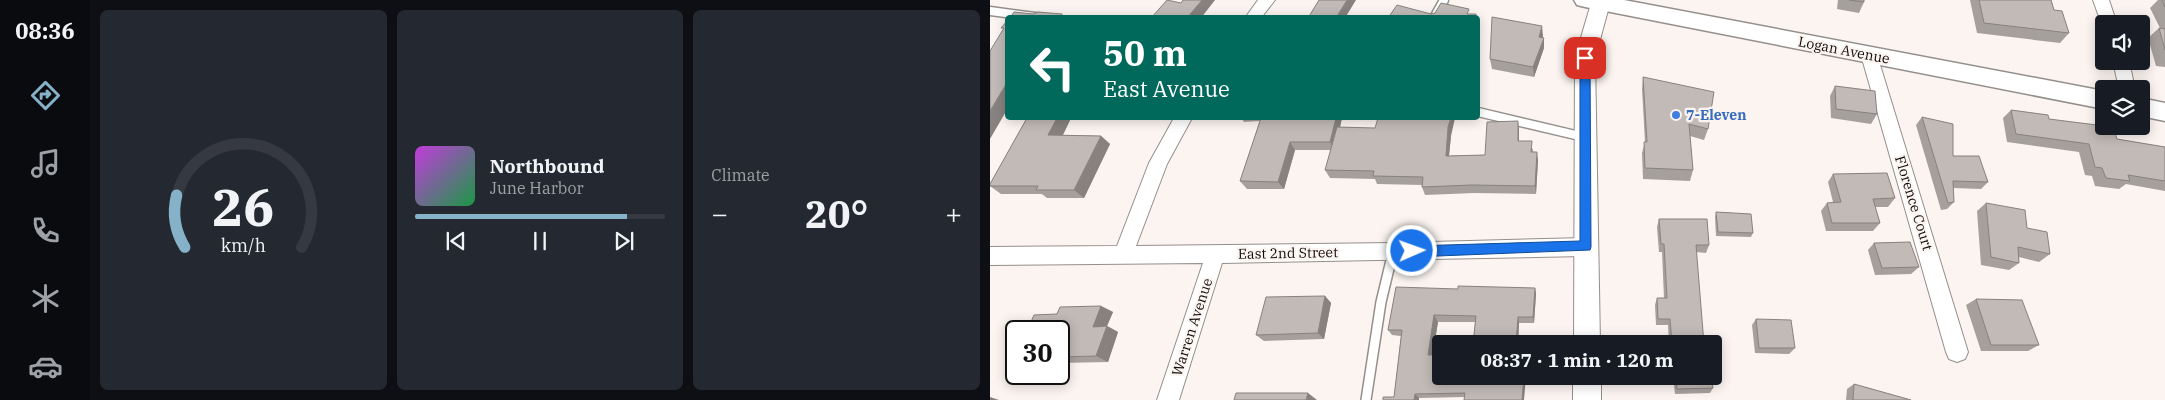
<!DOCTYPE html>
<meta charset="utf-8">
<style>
body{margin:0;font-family:"IBM Plex Serif",serif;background:#242831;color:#f1f3f6;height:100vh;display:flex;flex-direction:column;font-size:19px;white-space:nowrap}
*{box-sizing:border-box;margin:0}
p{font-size:16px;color:#9ea1a6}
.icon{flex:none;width:28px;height:28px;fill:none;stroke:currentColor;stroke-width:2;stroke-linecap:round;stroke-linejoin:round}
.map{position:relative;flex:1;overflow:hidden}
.sheet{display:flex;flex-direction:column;gap:10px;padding:10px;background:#0d0f14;width:900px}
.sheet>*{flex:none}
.top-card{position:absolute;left:15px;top:15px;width:475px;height:105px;border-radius:5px;box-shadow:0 2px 12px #0003;background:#00695c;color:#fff;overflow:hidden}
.controls{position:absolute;left:1105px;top:15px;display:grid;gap:10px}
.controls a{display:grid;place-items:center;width:55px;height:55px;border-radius:5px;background:#171b24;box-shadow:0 2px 12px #0003;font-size:25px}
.speed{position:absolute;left:15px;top:320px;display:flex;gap:10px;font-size:25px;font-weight:700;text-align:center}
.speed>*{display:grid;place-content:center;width:65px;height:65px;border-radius:50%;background:#171b24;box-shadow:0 2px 12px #0003;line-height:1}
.speed .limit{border:2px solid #111;border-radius:8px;background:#fff;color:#111}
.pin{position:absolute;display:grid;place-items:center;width:42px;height:42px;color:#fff;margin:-21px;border-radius:10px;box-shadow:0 2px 8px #0006}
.me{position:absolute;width:55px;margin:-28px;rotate:88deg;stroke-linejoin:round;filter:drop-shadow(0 0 4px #0008)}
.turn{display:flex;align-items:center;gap:18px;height:105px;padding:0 15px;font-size:22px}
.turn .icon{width:65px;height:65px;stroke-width:2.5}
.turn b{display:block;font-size:35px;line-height:42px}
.big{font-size:38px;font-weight:700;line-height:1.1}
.sheet .card{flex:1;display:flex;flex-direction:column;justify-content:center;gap:8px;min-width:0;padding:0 18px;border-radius:8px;background:#242831}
.sheet .dial{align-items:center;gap:0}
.dial svg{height:130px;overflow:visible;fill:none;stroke:#363941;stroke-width:7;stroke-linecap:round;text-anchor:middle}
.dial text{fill:#f1f3f6;stroke:none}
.song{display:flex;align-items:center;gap:15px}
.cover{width:60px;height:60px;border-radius:8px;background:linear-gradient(135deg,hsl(290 70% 55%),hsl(140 70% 35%))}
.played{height:5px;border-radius:2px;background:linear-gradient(90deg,#86b2c9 85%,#363941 85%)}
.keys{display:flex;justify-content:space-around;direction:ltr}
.heat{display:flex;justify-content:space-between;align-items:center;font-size:28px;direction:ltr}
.sheet .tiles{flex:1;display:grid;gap:10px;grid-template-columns:repeat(3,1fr)}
.trip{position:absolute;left:442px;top:335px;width:290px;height:50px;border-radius:5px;background:#171b24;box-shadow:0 2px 12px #0003;font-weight:700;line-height:50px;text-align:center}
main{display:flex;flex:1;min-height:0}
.tabs{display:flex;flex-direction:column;width:90px;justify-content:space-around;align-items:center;background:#090b0e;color:#9ea1a6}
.tabs .icon{width:35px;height:35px}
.tabs .active{color:#86b2c9}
.tabs b{font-size:22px;color:#f1f3f6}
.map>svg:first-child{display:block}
</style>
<main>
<nav class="tabs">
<b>08:36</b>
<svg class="icon active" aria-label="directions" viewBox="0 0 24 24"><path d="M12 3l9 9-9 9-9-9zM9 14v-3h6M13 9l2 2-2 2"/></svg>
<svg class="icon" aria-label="music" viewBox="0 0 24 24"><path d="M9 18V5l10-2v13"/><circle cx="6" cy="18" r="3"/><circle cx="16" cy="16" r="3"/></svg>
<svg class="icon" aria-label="phone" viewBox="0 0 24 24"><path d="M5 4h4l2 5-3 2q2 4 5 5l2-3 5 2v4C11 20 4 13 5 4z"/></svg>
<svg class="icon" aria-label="climate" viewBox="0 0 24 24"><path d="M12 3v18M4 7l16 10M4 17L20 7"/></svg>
<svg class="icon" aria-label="car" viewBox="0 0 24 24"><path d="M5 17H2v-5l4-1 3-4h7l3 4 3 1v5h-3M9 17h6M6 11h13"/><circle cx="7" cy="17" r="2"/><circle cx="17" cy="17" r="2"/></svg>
</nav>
<section class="sheet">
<div class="tiles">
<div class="card dial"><svg viewBox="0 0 100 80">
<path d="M14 69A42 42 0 1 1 86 69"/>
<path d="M14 69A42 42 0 0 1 9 37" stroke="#86b2c9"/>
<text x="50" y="56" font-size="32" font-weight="700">26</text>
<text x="50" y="72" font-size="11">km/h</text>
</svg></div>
<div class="card">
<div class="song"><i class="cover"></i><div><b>Northbound</b><p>June Harbor</p></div></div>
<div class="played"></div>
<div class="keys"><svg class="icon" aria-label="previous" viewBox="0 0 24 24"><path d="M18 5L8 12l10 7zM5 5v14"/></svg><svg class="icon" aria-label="pause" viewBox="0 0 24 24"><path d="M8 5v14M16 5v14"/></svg><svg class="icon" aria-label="next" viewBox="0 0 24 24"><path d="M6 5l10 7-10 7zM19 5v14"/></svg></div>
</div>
<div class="card"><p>Climate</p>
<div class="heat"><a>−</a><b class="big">20°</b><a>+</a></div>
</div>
</div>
</section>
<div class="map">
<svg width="1175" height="400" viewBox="0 0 1175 400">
<rect width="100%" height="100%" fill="#fbf4f0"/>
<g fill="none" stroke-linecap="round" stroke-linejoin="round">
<g stroke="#958f8b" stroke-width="11">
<path id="service-far1" d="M 0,11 L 53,18
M 444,18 L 454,0
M 488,112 L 594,137"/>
</g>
<g stroke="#958f8b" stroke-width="12">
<path id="service" d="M 376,400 L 391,302 L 403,252"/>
</g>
<g stroke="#958f8b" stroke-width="2">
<path id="minor" d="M 268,0 L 285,0 L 271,18 L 255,18 Z
M 1103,0 L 1119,0 L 1127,24 L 1114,24 L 1113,28 Z
M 879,49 L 885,51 L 887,55 L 978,352 L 975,359 L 967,362 L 959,359 L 956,352 L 871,55 L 873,51 Z
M 1123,61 L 1139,61 L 1145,89 L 1129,89 Z
M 184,118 L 202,118 L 177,164 L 146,246 L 403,243 L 595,238 L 602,241 L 605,247 L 602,253 L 595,256 L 232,263 L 189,400 L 167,400 L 213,263 L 0,265 L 0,247 L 127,246 L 159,163 Z"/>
</g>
<g stroke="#958f8b" stroke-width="2">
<path id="tertiary" d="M 602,0 L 618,0 L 620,3 L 605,58 L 610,344 L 584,344 L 585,58 Z
M 583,376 L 611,376 L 611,400 L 583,400 Z"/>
</g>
<g stroke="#958f8b" stroke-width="3">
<path id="secondary" d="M 584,0 L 634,0 L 1114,91 L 1114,109 L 595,7 L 587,5 Z
M 1151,98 L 1175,103 L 1175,121 L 1151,116 Z"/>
</g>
<use href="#service-far1" stroke="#fff" stroke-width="8"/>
<use href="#service" stroke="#fff" stroke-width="9"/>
<use href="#minor" fill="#fff" fill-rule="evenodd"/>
<use href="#tertiary" fill="#fff" fill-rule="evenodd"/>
<use href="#secondary" fill="#fff" fill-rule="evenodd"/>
</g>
<path fill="#a6a09d" d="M 848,0 L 874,0 L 874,2 L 869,13 L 847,9 Z
M 980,0 L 1061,0 L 1064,10 L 1079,33 L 1070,43 L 987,33 Z
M 1168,0 L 1175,0 L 1175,67 L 1166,66 L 1158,38 L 1169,28 L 1170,28 L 1160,8 Z
M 553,36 L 554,48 L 544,77 L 502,69 L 500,59 Z
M 653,77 L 718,129 L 714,140 L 700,136 L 703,170 L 700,181 L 653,179 L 652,153 L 655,142 L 652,89 Z
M 845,86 L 887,114 L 881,124 L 841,118 L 840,96 Z
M 1021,110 L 1059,119 L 1127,139 L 1175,147 L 1175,191 L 1136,184 L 1129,189 L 1105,186 L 1102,176 L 1095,175 L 1089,152 L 1017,142 L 1013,118 Z
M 932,117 L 963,156 L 998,182 L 991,189 L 963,188 L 964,202 L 957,209 L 951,210 L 926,125 Z
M 37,118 L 81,118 L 73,135 L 111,136 L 120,144 L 94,198 L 57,198 L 52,194 L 11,194 L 0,186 L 0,184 Z
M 251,118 L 352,118 L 350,127 L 461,136 L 459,156 L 495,155 L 529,130 L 529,141 L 543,149 L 543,152 L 548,160 L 546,194 L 484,193 L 435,195 L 432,187 L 433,185 L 387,184 L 385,179 L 340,178 L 335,170 L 341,150 L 305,150 L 294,189 L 257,189 L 250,181 L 270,121 L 254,122 Z
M 843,174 L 905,198 L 898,207 L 885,207 L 890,223 L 883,231 L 836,231 L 831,211 L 837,203 L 843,202 L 838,182 Z
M 996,203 L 1037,228 L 1060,254 L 1049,262 L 1029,257 L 1029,263 L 1019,270 L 991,265 L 987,211 Z
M 726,212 L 763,233 L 761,237 L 726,236 L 725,217 Z
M 669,219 L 719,245 L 716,253 L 706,252 L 714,344 L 679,344 L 678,325 L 666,325 L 665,305 L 667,298 L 674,298 L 672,252 L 669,252 L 667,227 Z
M 884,243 L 929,267 L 921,274 L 885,275 L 878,250 Z
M 545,288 L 546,294 L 544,323 L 529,323 L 528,344 L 483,344 L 485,322 L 448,322 L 442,355 L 536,376 L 474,397 L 429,398 L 429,400 L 393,400 L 404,397 L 411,336 L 402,335 L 398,330 L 468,289 Z
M 335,296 L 341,303 L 334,339 L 274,341 L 266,335 Z
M 986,299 L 1049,345 L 1038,351 L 991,351 L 976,305 Z
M 111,306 L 123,312 L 117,326 L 128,332 L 118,362 L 69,363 L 69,331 L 67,314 Z
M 766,319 L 805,348 L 799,354 L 765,353 L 762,325 Z
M 683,376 L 721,376 L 723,388 L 720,393 L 685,394 Z
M 864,384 L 921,400 L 856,400 L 857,389 Z"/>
<path fill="#87827f" d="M 212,0 L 225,0 L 211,18 L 197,18 Z
M 357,0 L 366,0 L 355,18 L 346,18 Z
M 72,14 L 75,18 L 69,18 Z
M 552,26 L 553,36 L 549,47 L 549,37 Z
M 554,38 L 554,48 L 544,77 L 543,67 Z
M 18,81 L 18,108 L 0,139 L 0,111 Z
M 67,118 L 81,118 L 69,143 L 58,135 Z
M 346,118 L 352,118 L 345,150 L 340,142 Z
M 461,118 L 465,118 L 461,136 L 458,164 L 456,156 L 458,127 Z
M 528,121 L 529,130 L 529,149 L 528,141 Z
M 111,136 L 120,144 L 94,198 L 84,190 Z
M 300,142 L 305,150 L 294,189 L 288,182 Z
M 547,152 L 548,160 L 546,194 L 545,186 Z
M 545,288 L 546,294 L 544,323 L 543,317 Z
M 335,296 L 341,303 L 334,339 L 328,333 Z
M 111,306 L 123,312 L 117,326 L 128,332 L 118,362 L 106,356 L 103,327 Z
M 444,315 L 448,322 L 442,361 L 438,355 Z
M 528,317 L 529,323 L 528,344 L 526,344 Z
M 534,376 L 536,376 L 534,400 L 532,400 Z
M 318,393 L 327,400 L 316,400 Z
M 425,394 L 429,398 L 429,400 L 424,400 Z
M 0,397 L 9,400 L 0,400 Z"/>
<path fill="#c1bab6" stroke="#87827f" d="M 177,0 L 191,3 L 193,0 L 212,0 L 197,18 L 167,18 L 162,17 Z
M 329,0 L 357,0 L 346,18 L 318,18 Z
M 859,0 L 874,0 L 874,2 Z
M 989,0 L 1061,0 L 1064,10 L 1072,11 L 1079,33 L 994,23 Z
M 1172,0 L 1175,0 L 1175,7 Z
M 451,3 L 479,9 L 477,14 L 486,14 L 485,18 L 398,18 L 407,5 L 441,14 L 445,13 Z
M 24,12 L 43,14 L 48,12 L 72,14 L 69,18 L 20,18 Z
M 502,17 L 552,26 L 549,37 L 554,38 L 543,67 L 500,59 Z
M 18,20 L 18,81 L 0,111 L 0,51 L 14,28 L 11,28 Z
M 1169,28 L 1175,29 L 1175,50 Z
M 653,77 L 724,92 L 718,129 L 699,124 L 703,170 L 655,168 L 654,142 L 657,142 Z
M 845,86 L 885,91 L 887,114 L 846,109 Z
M 1021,110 L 1058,115 L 1059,119 L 1123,127 L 1127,139 L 1175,147 L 1175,181 L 1138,175 L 1140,181 L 1116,178 L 1112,168 L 1105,167 L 1099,144 L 1026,134 Z
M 932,117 L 963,124 L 963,156 L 989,156 L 998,182 L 963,181 L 964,202 L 958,203 Z
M 37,118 L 67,118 L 58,135 L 111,136 L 84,190 L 46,190 L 48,186 L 0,186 L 0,184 Z
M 271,118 L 346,118 L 340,142 L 300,142 L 288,182 L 250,181 Z
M 388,118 L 461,118 L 458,127 L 456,156 L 495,155 L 497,122 L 528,121 L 528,141 L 542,141 L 541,152 L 547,152 L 545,186 L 482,185 L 432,187 L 433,177 L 383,176 L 384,171 L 335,170 L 347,127 L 385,128 Z
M 897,173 L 905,198 L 883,199 L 890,223 L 842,223 L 837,203 L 851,202 L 843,174 Z
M 996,203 L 1035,210 L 1037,228 L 1057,232 L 1060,254 L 1028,247 L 1029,263 L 1001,257 Z
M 726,212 L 761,214 L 763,233 L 728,232 Z
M 669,219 L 717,219 L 719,245 L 706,245 L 714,344 L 682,344 L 680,319 L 668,319 L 667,298 L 677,298 L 674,244 L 671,244 Z
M 920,242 L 929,267 L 892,268 L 884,243 Z
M 468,286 L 545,288 L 543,317 L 528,317 L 526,344 L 483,344 L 486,316 L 444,315 L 438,355 L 451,355 L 451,376 L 534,376 L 532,400 L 474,400 L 475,393 L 425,394 L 424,400 L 393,400 L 393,397 L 404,397 L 412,330 L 398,330 L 406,287 L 468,289 Z
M 335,296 L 328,333 L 266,335 L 276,297 Z
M 986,299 L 1032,300 L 1049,345 L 1001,345 Z
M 111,306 L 103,327 L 117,326 L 106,356 L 69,357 L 69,331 L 37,331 L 44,315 L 67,314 L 70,307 Z
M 766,319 L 801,320 L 805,348 L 769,348 Z
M 686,376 L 721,376 L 723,388 L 687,389 Z
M 864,384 L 921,400 L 863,400 Z
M 246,393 L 318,393 L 316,400 L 244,400 Z"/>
<path fill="#1a73e8" stroke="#114b97" d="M 595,55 L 600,58 L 601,247 L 600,250 L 422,257 L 418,255 L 416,251 L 418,248 L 422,246 L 590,241 L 590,58 Z"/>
<circle fill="#3f7fe0" stroke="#fbf4f0" stroke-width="2" cx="686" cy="115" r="5"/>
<g text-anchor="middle" stroke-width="4.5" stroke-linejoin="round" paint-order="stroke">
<g font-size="14" fill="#100e0c" stroke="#fbf4f0">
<text transform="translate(854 50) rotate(11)" y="5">Logan Avenue</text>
<text transform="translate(924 203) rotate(73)" y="5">Florence Court</text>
<text transform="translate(298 253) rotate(-1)" y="5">East 2nd Street</text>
<text transform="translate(202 327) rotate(-72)" y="5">Warren Avenue</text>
</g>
<g font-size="14" font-weight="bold" fill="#366cbe" stroke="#fbf4f0" text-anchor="start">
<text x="696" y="120">7-Eleven</text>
</g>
</g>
</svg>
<div class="controls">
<a><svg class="icon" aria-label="sound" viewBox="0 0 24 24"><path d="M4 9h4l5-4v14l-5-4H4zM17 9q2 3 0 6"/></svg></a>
<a><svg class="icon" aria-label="layers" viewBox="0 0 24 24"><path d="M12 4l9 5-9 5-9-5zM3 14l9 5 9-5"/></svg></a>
</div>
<div class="speed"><div class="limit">30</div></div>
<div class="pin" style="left:595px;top:58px;background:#d93025"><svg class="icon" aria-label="arrive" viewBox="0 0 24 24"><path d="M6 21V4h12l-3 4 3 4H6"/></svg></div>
<svg class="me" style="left:422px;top:251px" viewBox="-20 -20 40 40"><circle r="17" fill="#1a73e8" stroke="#fff" stroke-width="3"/><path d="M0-11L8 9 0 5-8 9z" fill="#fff"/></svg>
<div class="trip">08:37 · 1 min · 120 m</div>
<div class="top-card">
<div class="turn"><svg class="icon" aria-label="left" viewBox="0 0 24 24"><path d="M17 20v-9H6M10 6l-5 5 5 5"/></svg><div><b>50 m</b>East Avenue</div></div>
</div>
</div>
</main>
